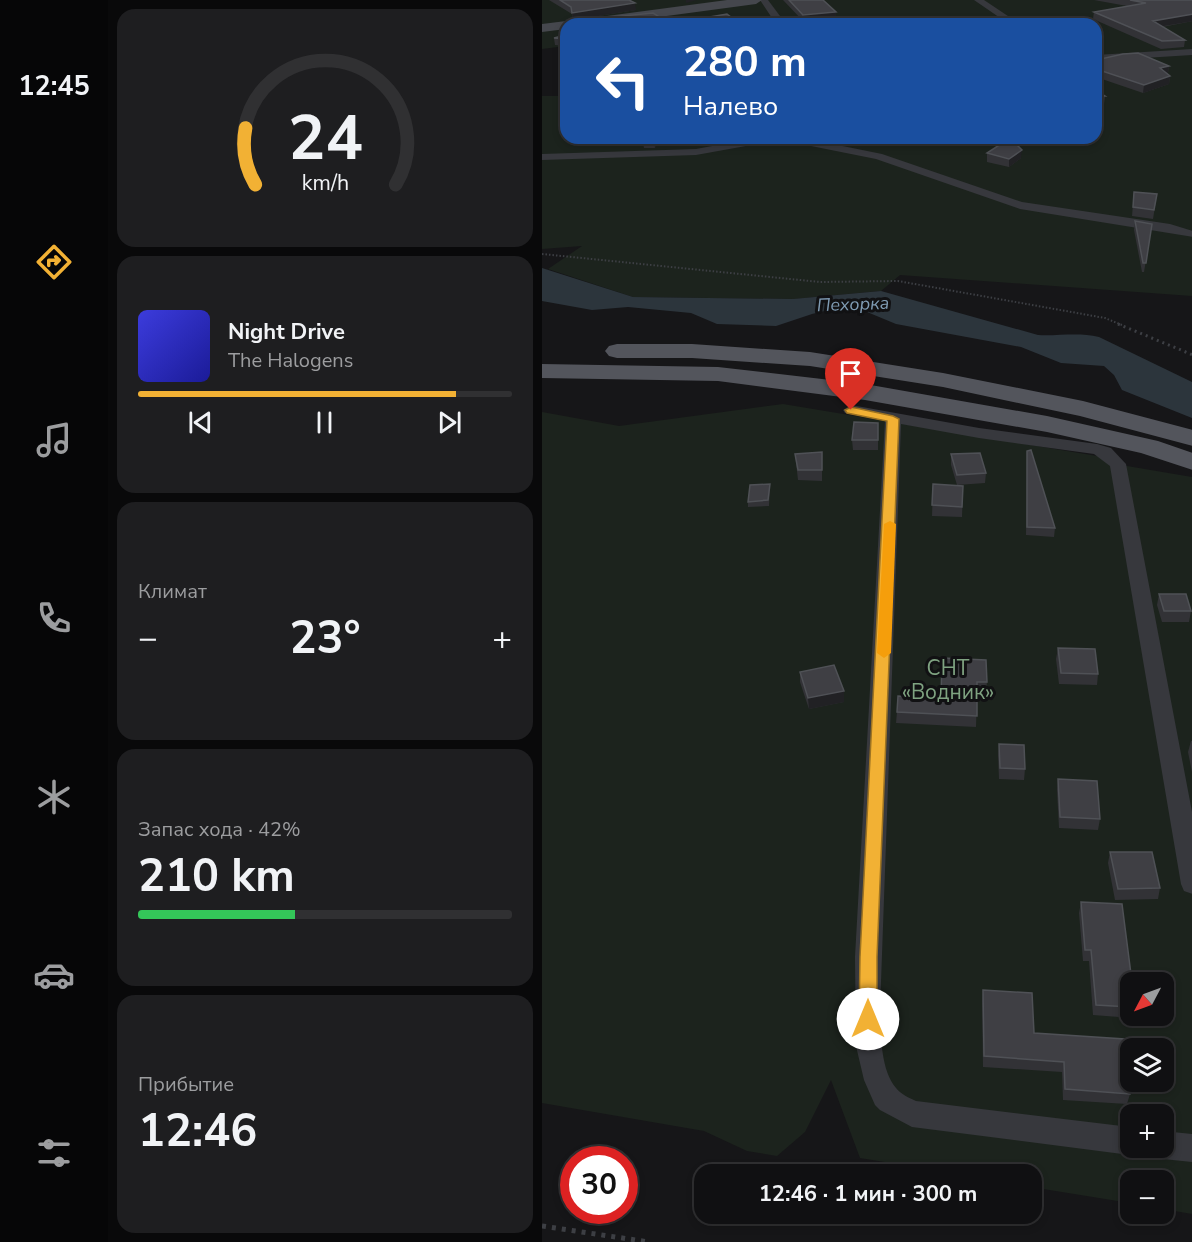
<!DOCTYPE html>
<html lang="ru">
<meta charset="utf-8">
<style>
body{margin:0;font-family:"Nunito Sans",sans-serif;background:#1e1e20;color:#f1f3f6;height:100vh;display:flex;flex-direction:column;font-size:22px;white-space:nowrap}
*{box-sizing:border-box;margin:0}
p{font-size:20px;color:#9c9d9f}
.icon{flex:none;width:33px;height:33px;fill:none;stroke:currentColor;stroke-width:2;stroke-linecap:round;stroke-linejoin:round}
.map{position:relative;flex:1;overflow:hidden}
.drawer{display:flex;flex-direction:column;gap:9px;padding:9px;background:#09090a;width:434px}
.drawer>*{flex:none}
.top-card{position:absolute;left:18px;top:18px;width:542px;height:126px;border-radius:18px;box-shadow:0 3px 9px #0003,0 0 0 2px #303032;background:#1a4fa0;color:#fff;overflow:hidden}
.needle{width:39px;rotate:229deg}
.controls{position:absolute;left:578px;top:972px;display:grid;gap:12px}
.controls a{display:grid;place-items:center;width:54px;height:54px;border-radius:12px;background:#101012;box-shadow:0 3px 9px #0003,0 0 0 2px #303032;font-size:30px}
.speed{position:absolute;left:18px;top:1146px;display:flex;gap:12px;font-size:30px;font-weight:700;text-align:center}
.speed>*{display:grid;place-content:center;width:78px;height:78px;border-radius:50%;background:#101012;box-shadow:0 3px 9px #0003,0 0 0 2px #303032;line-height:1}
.speed .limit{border:9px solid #d22;background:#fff;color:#111}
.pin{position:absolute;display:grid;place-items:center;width:51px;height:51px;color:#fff;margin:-62px -26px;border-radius:50% 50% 50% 0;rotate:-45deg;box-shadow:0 0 6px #0007}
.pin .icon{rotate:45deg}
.me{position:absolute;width:66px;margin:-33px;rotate:0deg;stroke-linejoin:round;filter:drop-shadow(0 0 4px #0008)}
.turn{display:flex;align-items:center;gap:21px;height:126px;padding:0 24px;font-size:27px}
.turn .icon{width:78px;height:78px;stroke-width:2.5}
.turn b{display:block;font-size:42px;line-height:51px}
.big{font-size:45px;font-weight:700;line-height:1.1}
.drawer .card{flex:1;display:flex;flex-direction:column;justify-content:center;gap:9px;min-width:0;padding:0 21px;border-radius:18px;background:#1e1e20}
.drawer .dial{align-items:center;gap:0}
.dial svg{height:156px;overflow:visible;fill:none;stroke:#303032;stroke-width:7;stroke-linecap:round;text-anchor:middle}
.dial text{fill:#f1f3f6;stroke:none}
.song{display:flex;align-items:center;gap:18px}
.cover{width:72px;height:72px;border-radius:9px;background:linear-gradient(135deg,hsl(240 70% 55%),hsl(240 70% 35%))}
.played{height:6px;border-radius:3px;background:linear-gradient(90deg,#f2b134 85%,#303032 85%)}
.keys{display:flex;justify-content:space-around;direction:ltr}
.heat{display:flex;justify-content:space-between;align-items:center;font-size:33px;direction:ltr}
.charge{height:9px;border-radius:4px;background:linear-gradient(90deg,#34c759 42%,#303032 0)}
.trip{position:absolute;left:152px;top:1164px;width:348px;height:60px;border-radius:18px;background:#101012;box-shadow:0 3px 9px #0003,0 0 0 2px #303032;font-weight:700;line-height:60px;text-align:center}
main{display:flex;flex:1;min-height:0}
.tabs{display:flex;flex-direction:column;width:108px;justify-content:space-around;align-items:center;background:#060607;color:#9c9d9f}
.tabs .icon{width:42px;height:42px}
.tabs .current{color:#f2b134}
.tabs b{font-size:27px;color:#f1f3f6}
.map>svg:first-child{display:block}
</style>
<main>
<nav class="tabs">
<b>12:45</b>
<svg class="icon current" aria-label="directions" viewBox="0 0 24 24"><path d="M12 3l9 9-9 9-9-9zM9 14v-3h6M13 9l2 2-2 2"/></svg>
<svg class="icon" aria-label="music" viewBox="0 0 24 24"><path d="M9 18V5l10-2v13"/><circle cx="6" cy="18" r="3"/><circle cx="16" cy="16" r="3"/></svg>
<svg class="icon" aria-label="phone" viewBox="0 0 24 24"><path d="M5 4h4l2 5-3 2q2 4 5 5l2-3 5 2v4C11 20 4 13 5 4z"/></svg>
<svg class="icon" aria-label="climate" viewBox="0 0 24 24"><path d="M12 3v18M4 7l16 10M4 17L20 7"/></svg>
<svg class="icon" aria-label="car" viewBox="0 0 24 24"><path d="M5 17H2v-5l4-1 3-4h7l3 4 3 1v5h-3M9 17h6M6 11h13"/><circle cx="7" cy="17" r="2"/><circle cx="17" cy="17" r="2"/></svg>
<svg class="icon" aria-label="filters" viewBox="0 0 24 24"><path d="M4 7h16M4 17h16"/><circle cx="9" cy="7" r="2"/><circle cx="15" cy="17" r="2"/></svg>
</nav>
<section class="drawer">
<div class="card dial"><svg viewBox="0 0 100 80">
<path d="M14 69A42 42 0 1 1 86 69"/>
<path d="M14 69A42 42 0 0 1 9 40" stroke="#f2b134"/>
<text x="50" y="56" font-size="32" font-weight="700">24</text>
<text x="50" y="72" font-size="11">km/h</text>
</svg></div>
<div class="card">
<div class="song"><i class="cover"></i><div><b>Night Drive</b><p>The Halogens</p></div></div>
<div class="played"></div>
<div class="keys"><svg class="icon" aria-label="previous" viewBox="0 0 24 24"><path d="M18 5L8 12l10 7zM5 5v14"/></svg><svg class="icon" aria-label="pause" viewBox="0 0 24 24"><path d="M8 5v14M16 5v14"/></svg><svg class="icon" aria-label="next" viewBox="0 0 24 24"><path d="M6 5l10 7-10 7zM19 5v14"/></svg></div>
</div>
<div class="card"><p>Климат</p>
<div class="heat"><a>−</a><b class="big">23°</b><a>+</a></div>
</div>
<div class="card"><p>Запас хода · 42%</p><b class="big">210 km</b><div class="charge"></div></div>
<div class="card"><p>Прибытие</p><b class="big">12:46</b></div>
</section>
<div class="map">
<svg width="651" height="1242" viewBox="0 0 651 1242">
<rect width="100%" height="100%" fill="#161618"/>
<path fill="#1c231d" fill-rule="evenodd" d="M 0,0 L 650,0 L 650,296 L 358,275 L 339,291 L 252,299 L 91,297 L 6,269 L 40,246 L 0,249 L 0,96 L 24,96 L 24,138 L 554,138 L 554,24 L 24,24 L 24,46 L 0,49 Z
M 241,404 L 555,456 L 585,466 L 650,477 L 650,1214 L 621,1209 L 621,1180 L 588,1180 L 588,1203 L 489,1187 L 489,1174 L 417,1174 L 318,1158 L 289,1080 L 263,1132 L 235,1156 L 205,1151 L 162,1131 L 0,1103 L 0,412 L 77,426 ZM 588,982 L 621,982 L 621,1016 L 588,1016 ZM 588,1048 L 621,1048 L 621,1082 L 588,1082 ZM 588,1114 L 621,1114 L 621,1148 L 588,1148 Z"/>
<path fill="#2c353c" d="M 0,268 L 91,297 L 251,299 L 339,291 L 496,335 C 517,336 537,332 557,337 L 650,382 L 650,418 L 580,390 L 572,375 L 562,366 L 519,363 L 479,347 L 354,324 L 313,307 L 299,307 L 270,314 L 234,326 L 175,324 L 149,313 L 86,307 L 50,310 L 0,301 Z"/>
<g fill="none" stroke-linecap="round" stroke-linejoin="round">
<path stroke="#3d3f44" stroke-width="2" stroke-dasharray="1.5 2" stroke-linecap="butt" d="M 0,254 L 278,282 L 356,281 L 563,318 L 580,325"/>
<path stroke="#3d3f44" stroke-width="3" stroke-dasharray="2 4" stroke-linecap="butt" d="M 576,324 L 651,355"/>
<path stroke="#3d3f44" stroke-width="5" stroke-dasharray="4 6" stroke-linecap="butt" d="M 0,1226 L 107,1242"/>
<path fill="#37383d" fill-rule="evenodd" d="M 218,0 L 226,0 L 244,24 L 234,24 Z
M 432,0 L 442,0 L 478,24 L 467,24 Z
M 651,49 L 651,55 L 554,61 L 554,55 Z
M 213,138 L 237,138 L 231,141 L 154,155 L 0,160 L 0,154 L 154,149 Z
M 238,138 L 261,138 L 340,154 L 480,202 L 628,224 L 651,231 L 651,237 L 478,209 L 334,159 L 244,141 Z
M 309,405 L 437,428 L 555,444 L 569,448 L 584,464 L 651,817 L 651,894 L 642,891 L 639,884 L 568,466 L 552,454 L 437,438 L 359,424 L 338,1010 C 339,1033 338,1069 354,1088 C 359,1094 367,1098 374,1101 L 588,1127 L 588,1148 L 599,1148 L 598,1151 L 588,1155 L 370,1127 L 338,1110 L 333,1105 L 322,1080 L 314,1046 L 313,957 L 343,421 L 303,413 L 301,410 Z
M 621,1131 L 651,1134 L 651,1162 L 621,1159 L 611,1155 L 608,1148 L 621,1148 Z"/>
<path fill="#45474d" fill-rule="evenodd" d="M 185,0 L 220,0 L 214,4 L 65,24 L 24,24 L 24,29 L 0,32 L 0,24 L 24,21 L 29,23 L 35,20 Z"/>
<path fill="#53555c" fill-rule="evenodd" d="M 75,344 L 150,344 L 268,352 L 401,373 L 541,401 L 651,430 L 651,446 L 538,416 L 401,387 L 268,366 L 150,358 L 75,358 L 67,356 L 63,351 L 67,346 Z
M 0,364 L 176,367 L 323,384 L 505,416 L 616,441 L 651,453 L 651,470 L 599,453 L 505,432 L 323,400 L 176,381 L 0,378 Z"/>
</g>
<path fill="#323236" d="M 7,0 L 87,0 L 94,10 L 31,20 L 30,14 Z
M 241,0 L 281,0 L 294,12 L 294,19 L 262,22 Z
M 552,0 L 651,0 L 651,21 L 620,27 L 643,40 L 642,47 L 619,49 L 551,19 L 552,12 L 585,6 Z
M 51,19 L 117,23 L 115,24 L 51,24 Z
M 24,35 L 24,46 L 13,45 L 12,38 Z
M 554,60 L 627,66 L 626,73 L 625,74 L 628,76 L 627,84 L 601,93 L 554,77 Z
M 554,90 L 563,96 L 562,104 L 554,104 Z
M 100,138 L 116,138 L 113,148 L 102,148 Z
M 445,153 L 479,158 L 467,167 L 445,162 Z
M 592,192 L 615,194 L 611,219 L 590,216 Z
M 593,221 L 610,224 L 602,272 L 600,272 L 592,230 Z
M 336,423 L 336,450 L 311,450 L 310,440 Z
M 485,451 L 513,528 L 512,537 L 484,535 Z
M 280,452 L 280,481 L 256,480 L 253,454 Z
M 409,454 L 444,473 L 443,483 L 415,485 L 409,465 Z
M 228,484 L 227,506 L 206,507 L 206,502 Z
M 391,484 L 421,486 L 420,517 L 390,516 Z
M 617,594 L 649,611 L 647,622 L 620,622 L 615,605 Z
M 516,648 L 556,674 L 555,685 L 517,684 L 514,659 Z
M 444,660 L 445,682 L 444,693 L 435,693 L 434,727 L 354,723 L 355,712 L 398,698 Z
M 258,672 L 302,691 L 302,702 L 267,709 L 258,682 Z
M 649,741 L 651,741 L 651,772 L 650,772 L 646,752 Z
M 457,744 L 483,769 L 482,780 L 457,779 L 456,755 Z
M 516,779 L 558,819 L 556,830 L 517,828 L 515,790 Z
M 568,852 L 618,888 L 616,899 L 573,900 L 566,863 Z
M 539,902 L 588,982 L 588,1016 L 590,1016 L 590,1018 L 551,1015 L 547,961 L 541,961 L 537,913 Z
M 441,990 L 492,1033 L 588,1094 L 585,1104 L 521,1100 L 520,1072 L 441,1067 L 440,1001 Z"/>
<path fill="#212124" d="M 144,0 L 155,0 L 144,3 Z
M 93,3 L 94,10 L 31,20 L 30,13 Z
M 294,12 L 294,19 L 262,22 L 261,15 Z
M 651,14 L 651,21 L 610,28 L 611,21 Z
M 116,16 L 117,23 L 115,24 L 105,24 Z
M 627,66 L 626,73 L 616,76 L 618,68 Z
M 628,76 L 627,84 L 601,93 L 602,85 Z
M 112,138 L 116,138 L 113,148 Z
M 480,150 L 479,158 L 467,167 L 467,159 Z
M 302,691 L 302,702 L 267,709 L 266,698 Z"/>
<path fill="#3f3f44" stroke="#4f5156" stroke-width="1.5" d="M 18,0 L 87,0 L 93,3 L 30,13 L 29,7 Z
M 247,0 L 281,0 L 294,12 L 261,15 Z
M 588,0 L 651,0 L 651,14 L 611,21 L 643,40 L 620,41 L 552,12 L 604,3 Z
M 111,13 L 116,16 L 105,24 L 59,24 L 51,19 Z
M 185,14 L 198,24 L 126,24 Z
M 24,35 L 24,39 L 12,38 Z
M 596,53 L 627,66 L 618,68 L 628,76 L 602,85 L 554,69 L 554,60 L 581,54 Z
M 554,90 L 563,96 L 554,96 Z
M 468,138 L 480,150 L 467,159 L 445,153 Z
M 592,192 L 615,194 L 612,210 L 591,207 Z
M 593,221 L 610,224 L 604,263 L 601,263 Z
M 312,422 L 336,423 L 336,440 L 310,440 Z
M 489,450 L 513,528 L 485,527 L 485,451 Z
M 280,452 L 280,470 L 256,470 L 253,454 Z
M 438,453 L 444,473 L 415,475 L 409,454 Z
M 228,484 L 226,500 L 206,502 L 208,485 Z
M 391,484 L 421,486 L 420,507 L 390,505 Z
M 617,594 L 644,594 L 649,611 L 622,611 Z
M 516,648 L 553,649 L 556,674 L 519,673 Z
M 400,658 L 444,660 L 445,682 L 435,682 L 435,716 L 355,712 L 356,696 L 399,698 Z
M 292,665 L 302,691 L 266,698 L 258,672 Z
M 457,744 L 482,745 L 483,769 L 458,768 Z
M 516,779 L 555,781 L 558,819 L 518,817 Z
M 568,852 L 610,852 L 618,888 L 576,889 Z
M 539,902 L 580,904 L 590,982 L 588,982 L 588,1007 L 554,1005 L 549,950 L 543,950 Z
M 441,990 L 490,993 L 492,1033 L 583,1039 L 588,1094 L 523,1089 L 522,1062 L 442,1056 Z"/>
<path fill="#f2b134" stroke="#9d7322" stroke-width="1.5" d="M 309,407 L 351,416 L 357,419 L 335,957 L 335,1019 L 332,1025 L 326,1027 L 319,1025 L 317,1019 L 318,957 L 345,421 L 305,413 L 303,410 Z"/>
<path fill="#f59e0b" d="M 348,521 L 354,524 L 349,653 L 342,658 L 335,653 L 342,524 Z"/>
<g text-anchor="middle" stroke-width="6" stroke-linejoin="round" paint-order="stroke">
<g font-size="18" font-style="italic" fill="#7f9bb3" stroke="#111113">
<text transform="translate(311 304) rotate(-2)" y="6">Пехорка</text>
</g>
<g font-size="21" fill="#7fa381" stroke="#111113">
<text x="406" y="675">СНТ<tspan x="406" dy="24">«Водник»</tspan></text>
</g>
</g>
</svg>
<div class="controls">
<a><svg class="needle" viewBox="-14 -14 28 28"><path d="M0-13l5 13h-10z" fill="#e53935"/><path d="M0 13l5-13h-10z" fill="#9c9d9f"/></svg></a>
<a><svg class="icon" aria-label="layers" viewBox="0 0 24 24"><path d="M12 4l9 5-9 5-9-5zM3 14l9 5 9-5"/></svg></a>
<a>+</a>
<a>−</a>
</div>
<div class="speed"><div class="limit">30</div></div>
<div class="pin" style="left:309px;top:410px;background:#d93025"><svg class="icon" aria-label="arrive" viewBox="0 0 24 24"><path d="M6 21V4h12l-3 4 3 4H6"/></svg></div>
<svg class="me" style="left:326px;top:1019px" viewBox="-20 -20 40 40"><circle r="19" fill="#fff"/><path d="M0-13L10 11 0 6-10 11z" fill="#f2b134"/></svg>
<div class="trip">12:46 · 1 мин · 300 m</div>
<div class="top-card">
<div class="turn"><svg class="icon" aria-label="left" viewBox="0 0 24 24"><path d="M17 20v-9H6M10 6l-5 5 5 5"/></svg><div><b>280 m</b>Налево</div></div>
</div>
</div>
</main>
